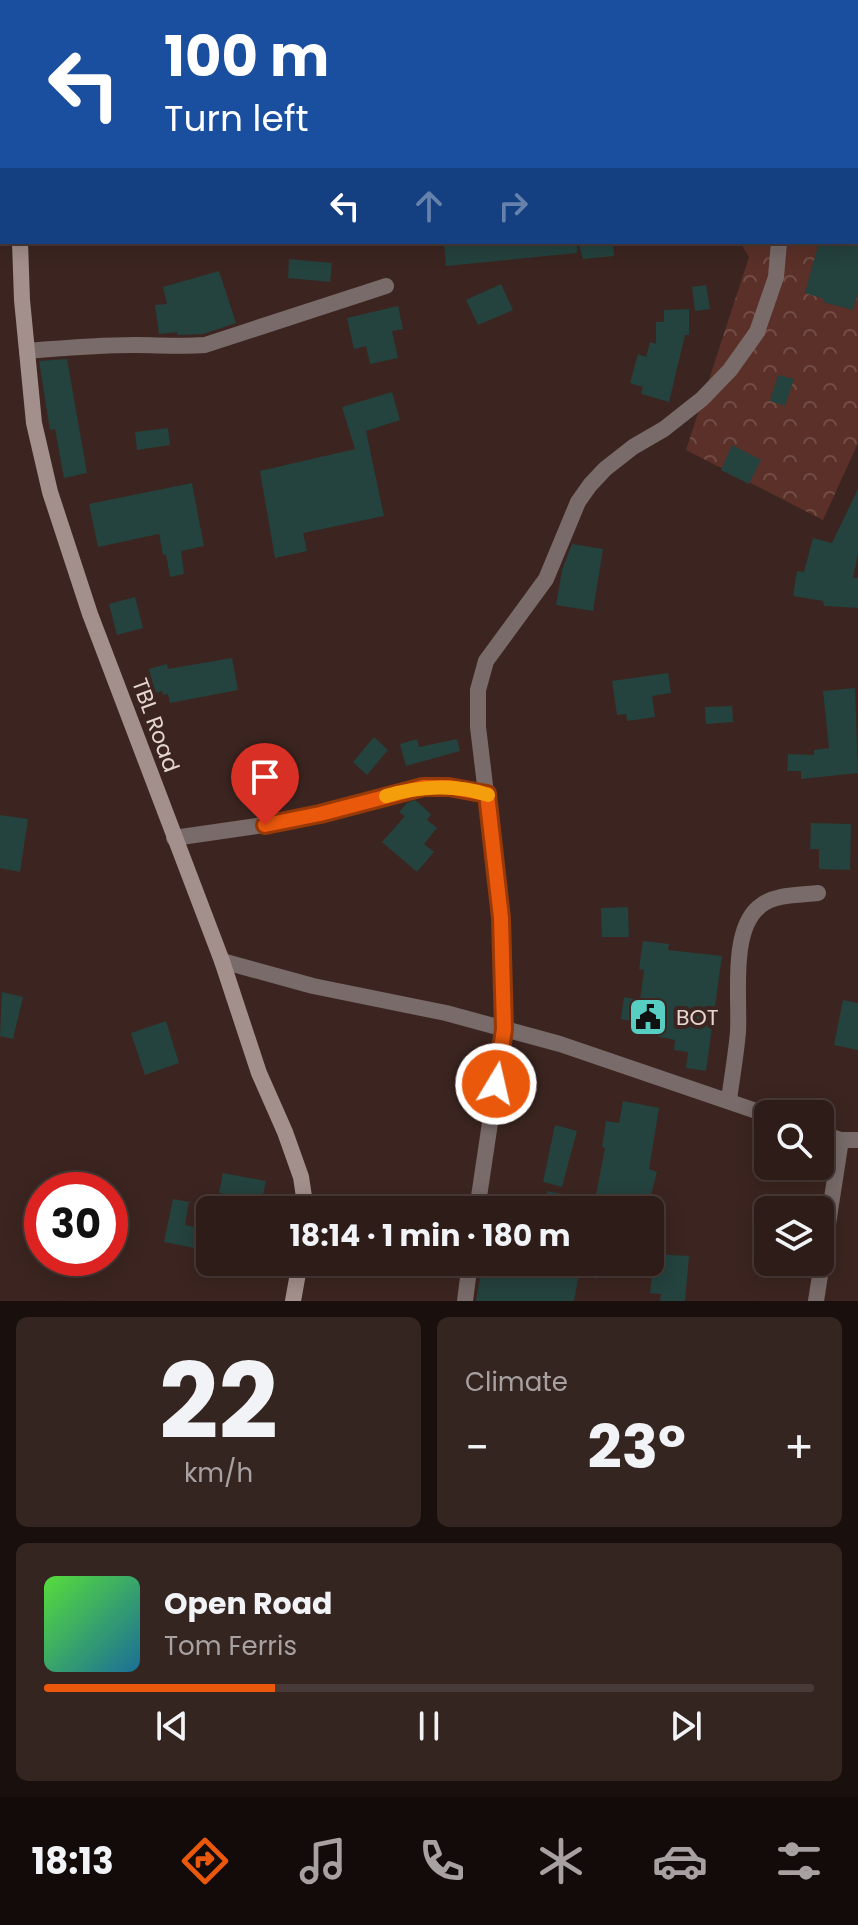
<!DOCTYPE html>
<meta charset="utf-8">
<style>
body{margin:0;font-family:Poppins,sans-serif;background:#352521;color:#f1f3f6;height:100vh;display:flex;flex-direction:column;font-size:30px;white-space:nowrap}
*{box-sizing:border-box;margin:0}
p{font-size:26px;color:#a7a1a2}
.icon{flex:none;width:44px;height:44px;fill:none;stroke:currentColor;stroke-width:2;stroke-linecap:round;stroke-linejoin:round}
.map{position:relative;height:1301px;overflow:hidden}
.drawer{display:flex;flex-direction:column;gap:16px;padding:16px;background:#190f0d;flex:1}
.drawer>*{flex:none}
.top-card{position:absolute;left:0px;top:0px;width:858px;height:244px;box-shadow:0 4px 20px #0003,0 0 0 2px #483a37;background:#1a4fa0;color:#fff;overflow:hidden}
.buttons{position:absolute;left:754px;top:1100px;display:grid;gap:16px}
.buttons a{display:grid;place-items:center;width:80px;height:80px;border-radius:12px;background:#2d1c18;box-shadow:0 4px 20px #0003,0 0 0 2px #483a37;font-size:40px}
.speed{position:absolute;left:24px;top:1172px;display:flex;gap:16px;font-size:40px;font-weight:700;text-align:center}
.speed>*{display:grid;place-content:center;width:104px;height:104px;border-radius:50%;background:#2d1c18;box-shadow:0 4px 20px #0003,0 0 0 2px #483a37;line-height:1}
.speed .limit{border:12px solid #d22;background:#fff;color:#111}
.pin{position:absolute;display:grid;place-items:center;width:68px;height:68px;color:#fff;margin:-82px -34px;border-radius:50% 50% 50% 0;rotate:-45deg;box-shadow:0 0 8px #0007}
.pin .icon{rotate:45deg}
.me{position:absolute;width:88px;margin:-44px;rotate:9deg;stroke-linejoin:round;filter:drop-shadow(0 0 6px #0008)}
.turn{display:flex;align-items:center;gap:28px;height:168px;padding:0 32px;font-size:36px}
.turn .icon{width:104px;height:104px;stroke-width:2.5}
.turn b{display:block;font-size:56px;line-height:68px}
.lanes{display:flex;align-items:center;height:76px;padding:0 32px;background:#0003;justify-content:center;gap:40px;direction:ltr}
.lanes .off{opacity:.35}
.big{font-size:60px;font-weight:700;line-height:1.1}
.drawer .card{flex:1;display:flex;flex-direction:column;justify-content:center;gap:12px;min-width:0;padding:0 28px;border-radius:12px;background:#352521}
.drawer .dial{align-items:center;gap:0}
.dial b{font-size:104px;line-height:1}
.song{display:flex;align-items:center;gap:24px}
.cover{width:96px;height:96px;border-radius:12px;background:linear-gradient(135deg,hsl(110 70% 55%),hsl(200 70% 35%))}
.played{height:8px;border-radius:4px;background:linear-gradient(90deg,#ea580c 30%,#483a37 30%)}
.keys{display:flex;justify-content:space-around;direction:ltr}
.heat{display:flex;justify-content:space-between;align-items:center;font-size:44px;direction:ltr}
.drawer .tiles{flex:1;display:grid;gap:16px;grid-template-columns:1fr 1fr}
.card:last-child{grid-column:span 2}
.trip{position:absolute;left:196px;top:1196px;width:468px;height:80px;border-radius:12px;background:#2d1c18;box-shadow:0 4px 20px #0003,0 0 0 2px #483a37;font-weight:700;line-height:80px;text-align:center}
.tabs{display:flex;height:128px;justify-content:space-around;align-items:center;background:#120b0a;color:#a7a1a2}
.tabs .icon{width:56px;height:56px}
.tabs .active{color:#ea580c}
.tabs b{font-size:36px;color:#f1f3f6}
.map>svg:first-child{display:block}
</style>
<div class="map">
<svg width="858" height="1301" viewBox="0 0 858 1301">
<defs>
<pattern id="forest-crowns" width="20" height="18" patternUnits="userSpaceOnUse" patternTransform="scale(2)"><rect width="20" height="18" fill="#5a3028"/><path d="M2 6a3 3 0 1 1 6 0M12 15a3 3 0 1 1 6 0" fill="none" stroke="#724d46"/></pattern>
</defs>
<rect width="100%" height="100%" fill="#3c2520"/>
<path fill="url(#forest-crowns)" d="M 595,0 L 858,0 L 858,443 L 823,520 L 686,450 L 749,257 L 740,242 L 856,242 L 856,2 Z"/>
<path fill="#24423e" d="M 444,242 L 577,242 L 577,253 L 446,266 Z
M 578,242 L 613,242 L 614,256 L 583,259 Z
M 819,242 L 858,242 L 858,293 L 853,310 L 823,302 L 824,299 L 805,293 Z
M 289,259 L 332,263 L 330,282 L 288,278 Z
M 219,271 L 236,323 L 203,334 L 178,335 L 177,332 L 159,334 L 155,305 L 167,304 L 163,287 Z
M 501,284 L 513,310 L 478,325 L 466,300 Z
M 706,285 L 710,309 L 695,311 L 692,287 Z
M 398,306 L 403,329 L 392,331 L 398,358 L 370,364 L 366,346 L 354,349 L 347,318 Z
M 689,309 L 689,335 L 685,335 L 669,402 L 641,394 L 643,387 L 630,383 L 638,354 L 646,357 L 650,342 L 656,344 L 656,322 L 664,322 L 664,310 Z
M 67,359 L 87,473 L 64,478 L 55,429 L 50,430 L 39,361 Z
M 778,375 L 794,379 L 785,406 L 770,401 Z
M 392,392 L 400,420 L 366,431 L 384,516 L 303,533 L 307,551 L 275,558 L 260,471 L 355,449 L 342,407 Z
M 168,428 L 170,445 L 137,450 L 135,432 Z
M 732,445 L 761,460 L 749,484 L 721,470 Z
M 192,483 L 204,546 L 181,551 L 184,574 L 170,577 L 166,554 L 163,555 L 159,534 L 98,547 L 89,504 Z
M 858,489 L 858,554 L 853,578 L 858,578 L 858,608 L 824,606 L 823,601 L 793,596 L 797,571 L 804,572 L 813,538 L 832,543 Z
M 572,544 L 603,549 L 593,611 L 556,605 L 562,570 Z
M 135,597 L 143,628 L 117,635 L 109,604 Z
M 232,658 L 238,690 L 170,703 L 168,694 L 163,695 L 162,691 L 155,693 L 149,669 L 167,664 L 168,669 Z
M 668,673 L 671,693 L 652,696 L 655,717 L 627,721 L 626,714 L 617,715 L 612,681 Z
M 855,688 L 858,773 L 801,779 L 801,771 L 787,771 L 788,754 L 814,755 L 814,750 L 829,748 L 823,691 Z
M 732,706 L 733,722 L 706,724 L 705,707 Z
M 374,737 L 388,750 L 367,775 L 353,762 Z
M 417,739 L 419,747 L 457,739 L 460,751 L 406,766 L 400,744 Z
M 415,800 L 431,814 L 427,820 L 437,828 L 424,844 L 434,852 L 417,872 L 382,842 L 405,816 L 399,812 L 407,803 Z
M 0,815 L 28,819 L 20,872 L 0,868 Z
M 811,823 L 851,824 L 850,870 L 819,869 L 819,849 L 810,849 Z
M 628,907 L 629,937 L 602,937 L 601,908 Z
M 643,941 L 669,944 L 668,950 L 722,956 L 706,1071 L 686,1068 L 688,1052 L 674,1050 L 675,1040 L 636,1032 L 637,1022 L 621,1019 L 624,997 L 640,1000 L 644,970 L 639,969 Z
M 2,992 L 23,997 L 13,1039 L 0,1036 Z
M 843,1000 L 858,1003 L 858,1050 L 834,1045 Z
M 166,1021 L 179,1063 L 145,1075 L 131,1033 Z
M 623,1101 L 659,1108 L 649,1169 L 657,1172 L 647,1210 L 630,1210 L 607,1204 L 607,1210 L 543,1210 L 547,1191 L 595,1200 L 605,1148 L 602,1147 L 606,1121 L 619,1123 Z
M 555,1125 L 577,1131 L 562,1187 L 543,1182 Z
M 223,1173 L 266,1181 L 260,1210 L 242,1210 L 245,1198 L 219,1193 Z
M 173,1199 L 189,1202 L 185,1225 L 210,1230 L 210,1251 L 164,1242 Z
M 654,1254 L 689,1256 L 685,1301 L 660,1301 L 661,1294 L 650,1293 Z
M 483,1262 L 601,1262 L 597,1279 L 579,1274 L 574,1301 L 476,1301 Z"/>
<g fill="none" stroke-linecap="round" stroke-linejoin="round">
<path stroke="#786b69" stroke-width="16" d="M 587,0 L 587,2
M 269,2 L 272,0
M 27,351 C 63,348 99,345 135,345 C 158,345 181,347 205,345 L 386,286
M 174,838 L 291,821 L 423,787 L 449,787 L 487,794
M 222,961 L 313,986 L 446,1013 L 560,1044 L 768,1115
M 729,1100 C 732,1077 736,1055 738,1032 C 740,998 730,931 759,907 C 773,894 800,895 818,893
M 820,1133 L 841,1140 L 858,1140
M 477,1210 L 504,1029 L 501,918 L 478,727 L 478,690 L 486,661 L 546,579 L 578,502 L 590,485 L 605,469 L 633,447 L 664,429 L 702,399 L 730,370 L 757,332 L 776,277 L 779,242
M 465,1301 L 470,1262
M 816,1301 L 841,1140"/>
<path stroke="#a38f8b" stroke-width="16" d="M 50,2 L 51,0
M 20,242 L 22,300 L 34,423 L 50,492 L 90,614 L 222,961 L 259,1073 L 285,1132 L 301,1177 L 306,1210
M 293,1301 L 300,1262"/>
</g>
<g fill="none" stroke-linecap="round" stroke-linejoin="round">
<g stroke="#983908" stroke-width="20">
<path id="route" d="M 265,825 L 320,814 L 423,787 L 449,787 L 487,794 L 501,918 L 504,1029 L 496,1084"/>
</g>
<use href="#route" stroke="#ea580c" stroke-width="14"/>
<path stroke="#f59e0b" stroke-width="14" d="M 386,796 C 419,786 456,784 488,795"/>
</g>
<defs>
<g id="civic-square" transform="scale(2)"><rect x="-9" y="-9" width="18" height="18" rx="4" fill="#57cec2" stroke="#3c2520"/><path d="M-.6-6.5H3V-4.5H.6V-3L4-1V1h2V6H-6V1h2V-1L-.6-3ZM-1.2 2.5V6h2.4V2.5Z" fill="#111"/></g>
</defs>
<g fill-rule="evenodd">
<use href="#civic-square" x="648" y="1017"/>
</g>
<g text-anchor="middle" stroke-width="8" stroke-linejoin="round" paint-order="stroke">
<g font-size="22" fill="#e6d6d2" stroke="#3c2520">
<text transform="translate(156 725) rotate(70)" y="8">TBL Road</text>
</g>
<g font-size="22" fill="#e6d6d2" stroke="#3c2520" text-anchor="start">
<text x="676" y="1025">BOT</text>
</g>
</g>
</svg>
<div class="buttons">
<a><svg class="icon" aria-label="search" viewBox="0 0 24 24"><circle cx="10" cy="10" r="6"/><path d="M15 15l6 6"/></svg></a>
<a><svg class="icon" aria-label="layers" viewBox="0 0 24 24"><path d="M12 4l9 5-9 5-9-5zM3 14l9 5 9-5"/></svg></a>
</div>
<div class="speed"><div class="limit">30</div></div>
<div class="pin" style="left:265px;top:825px;background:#d93025"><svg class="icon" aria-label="arrive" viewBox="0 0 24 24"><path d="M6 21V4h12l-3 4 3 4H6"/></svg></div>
<svg class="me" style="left:496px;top:1084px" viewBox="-20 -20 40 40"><circle r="17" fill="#ea580c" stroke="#fff" stroke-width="3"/><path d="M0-11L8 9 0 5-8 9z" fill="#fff"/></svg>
<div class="trip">18:14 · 1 min · 180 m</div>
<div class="top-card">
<div class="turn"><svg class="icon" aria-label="left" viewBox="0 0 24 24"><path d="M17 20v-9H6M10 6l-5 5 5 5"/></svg><div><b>100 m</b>Turn left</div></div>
<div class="lanes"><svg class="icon" aria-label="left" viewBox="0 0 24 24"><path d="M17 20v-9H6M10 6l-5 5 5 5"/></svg><svg class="icon off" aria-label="ahead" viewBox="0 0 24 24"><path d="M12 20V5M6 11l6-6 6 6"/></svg><svg class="icon off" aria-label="right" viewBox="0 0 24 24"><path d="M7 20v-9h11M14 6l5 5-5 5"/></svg></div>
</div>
</div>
<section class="drawer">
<div class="tiles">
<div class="card dial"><b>22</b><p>km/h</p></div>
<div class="card"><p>Climate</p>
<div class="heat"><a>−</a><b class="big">23°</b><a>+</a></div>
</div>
<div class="card">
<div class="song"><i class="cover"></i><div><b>Open Road</b><p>Tom Ferris</p></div></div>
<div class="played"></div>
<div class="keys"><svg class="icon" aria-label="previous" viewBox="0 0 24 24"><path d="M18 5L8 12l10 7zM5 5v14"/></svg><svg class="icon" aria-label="pause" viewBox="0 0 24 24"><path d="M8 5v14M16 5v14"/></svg><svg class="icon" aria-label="next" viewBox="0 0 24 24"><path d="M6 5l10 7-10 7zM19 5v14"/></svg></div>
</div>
</div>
</section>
<nav class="tabs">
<b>18:13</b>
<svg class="icon active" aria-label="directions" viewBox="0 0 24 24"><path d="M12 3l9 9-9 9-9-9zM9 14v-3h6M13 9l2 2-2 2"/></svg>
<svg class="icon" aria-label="music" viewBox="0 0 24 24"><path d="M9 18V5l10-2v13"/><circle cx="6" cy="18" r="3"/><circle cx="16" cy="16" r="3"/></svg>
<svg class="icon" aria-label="phone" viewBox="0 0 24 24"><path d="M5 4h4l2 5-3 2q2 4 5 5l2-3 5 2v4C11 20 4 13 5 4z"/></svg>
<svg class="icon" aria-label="climate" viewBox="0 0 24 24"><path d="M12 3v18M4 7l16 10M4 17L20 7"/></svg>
<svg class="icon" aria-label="car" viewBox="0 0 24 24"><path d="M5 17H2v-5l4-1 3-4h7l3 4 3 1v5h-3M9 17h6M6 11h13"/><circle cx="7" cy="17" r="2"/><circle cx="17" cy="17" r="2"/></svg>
<svg class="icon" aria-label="filters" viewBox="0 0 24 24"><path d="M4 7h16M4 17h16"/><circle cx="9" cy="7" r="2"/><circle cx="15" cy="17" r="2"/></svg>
</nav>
